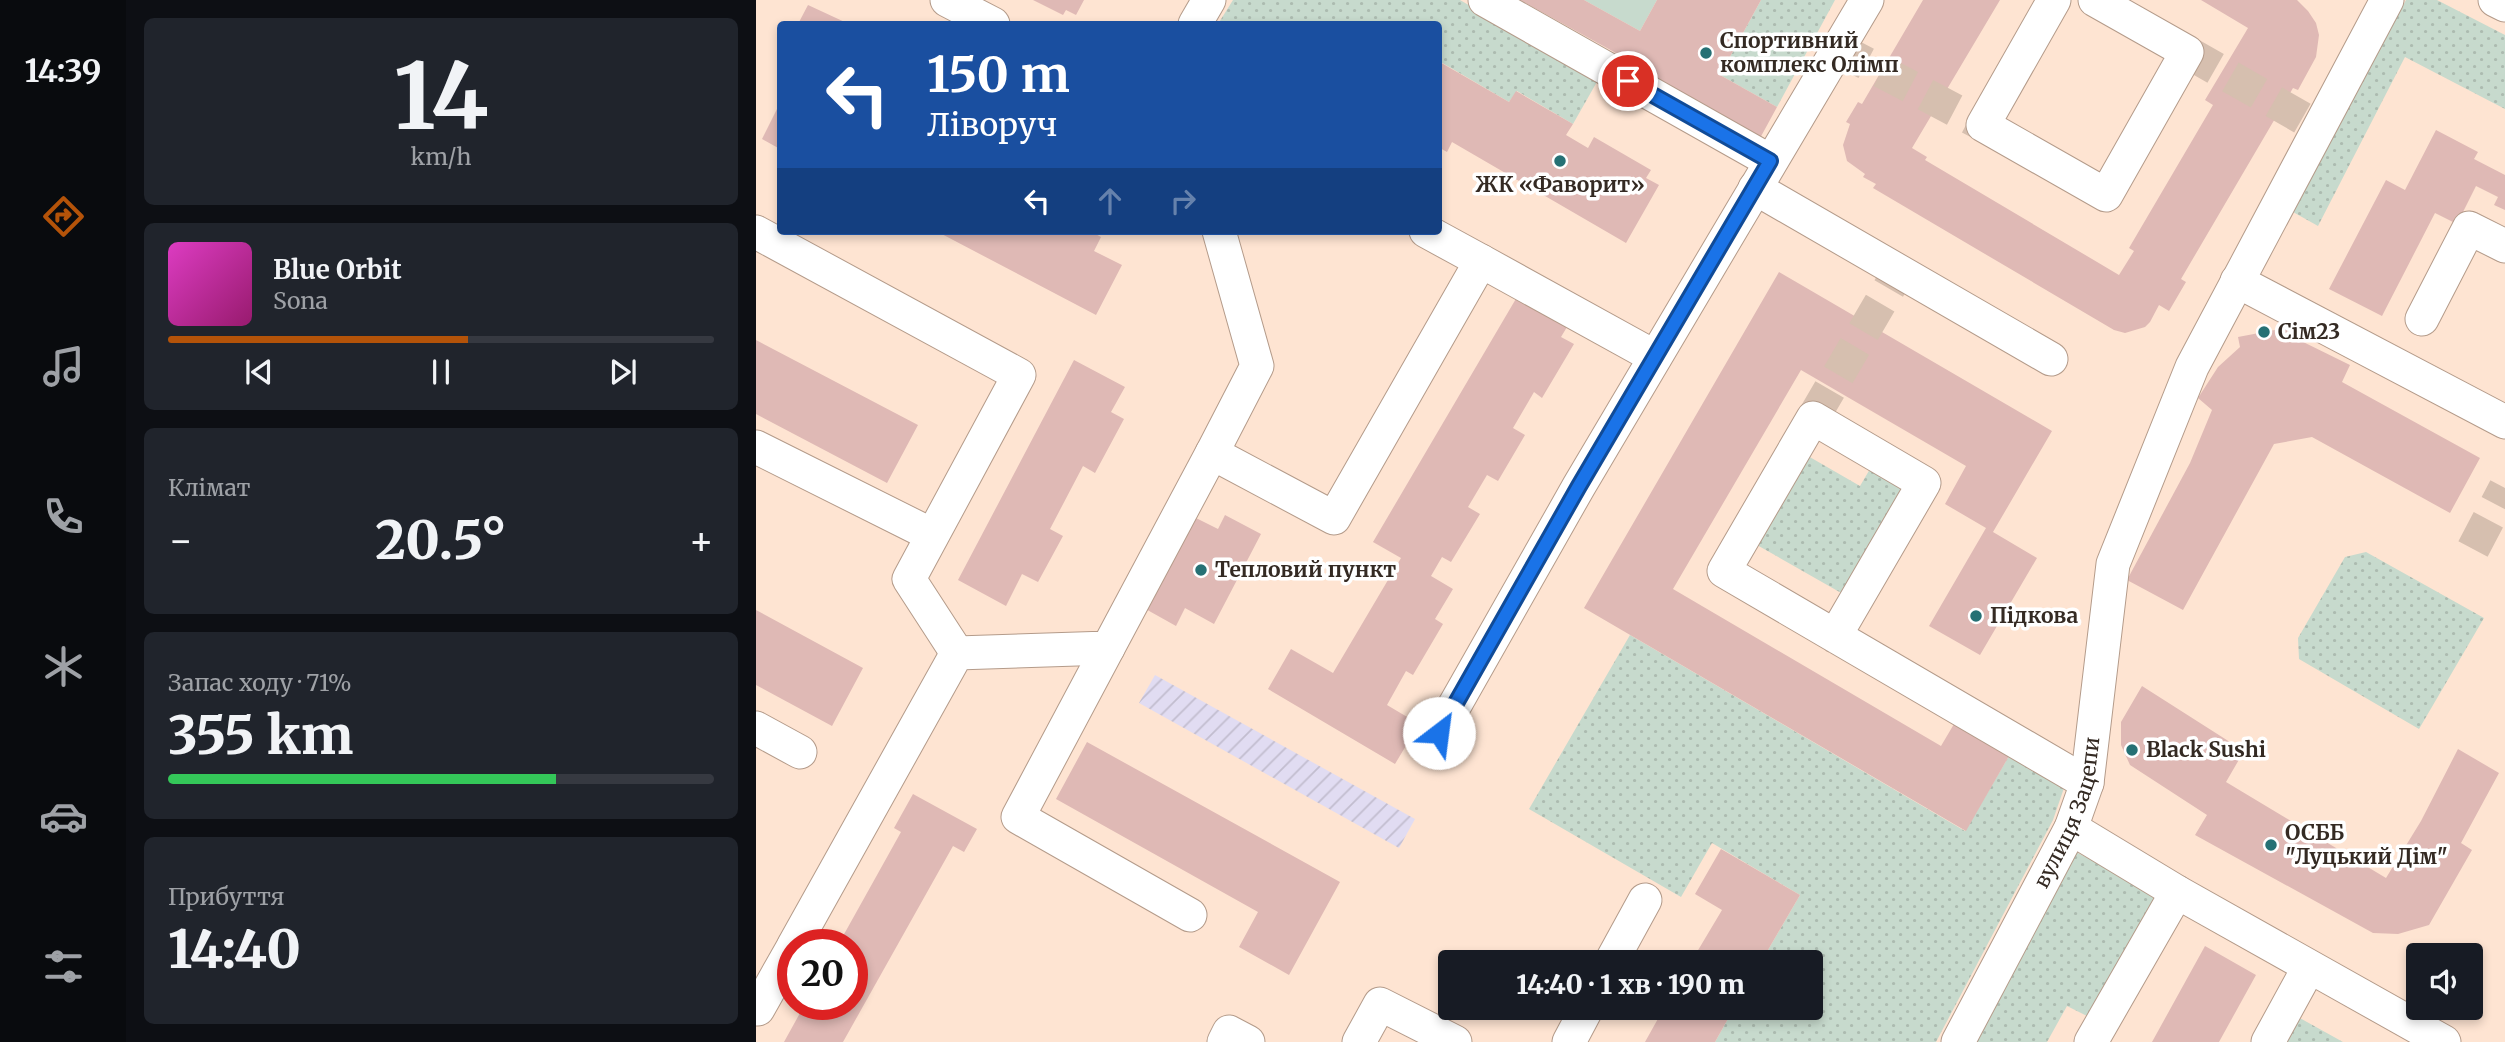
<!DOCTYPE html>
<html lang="uk">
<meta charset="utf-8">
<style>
body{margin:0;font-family:Merriweather,serif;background:#20242c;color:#f1f3f6;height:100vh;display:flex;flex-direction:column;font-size:26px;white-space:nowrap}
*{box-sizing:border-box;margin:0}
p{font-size:23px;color:#9ea1a6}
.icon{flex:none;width:38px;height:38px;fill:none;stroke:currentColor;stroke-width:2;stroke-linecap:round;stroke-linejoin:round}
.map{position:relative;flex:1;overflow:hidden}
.sheet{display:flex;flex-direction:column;gap:18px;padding:18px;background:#0d0f14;width:630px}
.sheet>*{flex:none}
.hud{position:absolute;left:21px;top:21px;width:665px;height:214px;border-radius:7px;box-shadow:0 4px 10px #0003;background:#1a4fa0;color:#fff;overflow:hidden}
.tools{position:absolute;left:1650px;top:943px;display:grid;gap:14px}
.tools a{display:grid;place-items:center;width:77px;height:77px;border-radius:7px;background:#171b24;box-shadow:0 4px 10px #0003;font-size:35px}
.speed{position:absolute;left:21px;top:929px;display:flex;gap:14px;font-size:35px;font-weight:700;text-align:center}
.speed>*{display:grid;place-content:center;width:91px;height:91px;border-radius:50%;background:#171b24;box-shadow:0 4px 10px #0003;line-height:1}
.speed .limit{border:10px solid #d22;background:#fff;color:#111}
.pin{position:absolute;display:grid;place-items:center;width:60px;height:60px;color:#fff;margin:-30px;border:4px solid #fff;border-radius:50%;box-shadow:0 2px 7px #0007}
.me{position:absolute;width:77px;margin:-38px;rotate:30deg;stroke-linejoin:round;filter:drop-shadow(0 0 5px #0008)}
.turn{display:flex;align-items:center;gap:24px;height:147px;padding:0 35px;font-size:32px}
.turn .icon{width:91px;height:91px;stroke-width:2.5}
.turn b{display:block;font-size:49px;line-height:60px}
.lanes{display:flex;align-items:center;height:66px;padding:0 35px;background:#0003;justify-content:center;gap:35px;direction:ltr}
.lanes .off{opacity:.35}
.big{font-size:52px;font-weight:800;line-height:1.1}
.sheet .widget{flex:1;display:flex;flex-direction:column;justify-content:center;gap:10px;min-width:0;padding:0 24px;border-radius:10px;background:#20242c}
.sheet .dial{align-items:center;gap:0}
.dial b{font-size:91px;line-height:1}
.song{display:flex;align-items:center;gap:21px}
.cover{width:84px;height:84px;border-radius:10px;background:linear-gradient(135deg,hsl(310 70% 55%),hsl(320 70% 35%))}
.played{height:7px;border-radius:4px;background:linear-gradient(90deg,#b45309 55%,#363941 55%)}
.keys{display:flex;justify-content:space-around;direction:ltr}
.heat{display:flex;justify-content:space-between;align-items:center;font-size:38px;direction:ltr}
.charge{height:10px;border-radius:5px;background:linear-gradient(90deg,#34c759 71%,#363941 0)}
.trip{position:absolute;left:682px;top:950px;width:385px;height:70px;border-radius:7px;background:#171b24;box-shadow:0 4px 10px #0003;font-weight:800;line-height:70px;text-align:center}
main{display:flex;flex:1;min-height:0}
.menu{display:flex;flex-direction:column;width:126px;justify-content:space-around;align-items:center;background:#090b0e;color:#9ea1a6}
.menu .icon{width:49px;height:49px}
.menu .current{color:#b45309}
.menu b{font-size:32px;color:#f1f3f6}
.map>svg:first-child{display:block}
</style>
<main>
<nav class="menu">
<b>14:39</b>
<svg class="icon current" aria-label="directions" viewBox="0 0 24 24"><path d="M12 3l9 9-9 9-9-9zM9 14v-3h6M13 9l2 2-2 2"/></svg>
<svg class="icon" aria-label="music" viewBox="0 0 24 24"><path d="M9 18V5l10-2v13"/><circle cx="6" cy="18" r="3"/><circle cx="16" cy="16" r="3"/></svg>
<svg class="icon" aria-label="phone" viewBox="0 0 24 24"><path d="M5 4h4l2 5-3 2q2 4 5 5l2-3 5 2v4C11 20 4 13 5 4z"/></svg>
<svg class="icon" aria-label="climate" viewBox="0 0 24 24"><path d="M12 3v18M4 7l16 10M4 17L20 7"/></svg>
<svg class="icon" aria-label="car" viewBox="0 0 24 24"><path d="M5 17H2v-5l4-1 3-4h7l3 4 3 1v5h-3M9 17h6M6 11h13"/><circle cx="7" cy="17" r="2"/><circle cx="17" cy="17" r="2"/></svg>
<svg class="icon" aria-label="filters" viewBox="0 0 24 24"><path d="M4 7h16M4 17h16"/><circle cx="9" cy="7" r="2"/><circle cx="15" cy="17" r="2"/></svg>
</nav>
<section class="sheet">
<div class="widget dial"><b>14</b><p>km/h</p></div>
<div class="widget">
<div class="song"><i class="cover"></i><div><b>Blue Orbit</b><p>Sona</p></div></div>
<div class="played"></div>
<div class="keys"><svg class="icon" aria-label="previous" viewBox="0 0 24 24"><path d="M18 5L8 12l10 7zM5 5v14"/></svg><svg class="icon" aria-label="pause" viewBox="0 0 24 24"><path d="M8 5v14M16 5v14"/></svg><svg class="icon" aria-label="next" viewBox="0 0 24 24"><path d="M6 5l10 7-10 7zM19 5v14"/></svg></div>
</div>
<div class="widget"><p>Клімат</p>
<div class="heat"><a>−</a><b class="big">20.5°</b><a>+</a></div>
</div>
<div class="widget"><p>Запас ходу · 71%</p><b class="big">355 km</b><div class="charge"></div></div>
<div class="widget"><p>Прибуття</p><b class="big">14:40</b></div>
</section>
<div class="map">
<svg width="1749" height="1042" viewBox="0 0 1749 1042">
<defs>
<pattern id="industrial-furrows" width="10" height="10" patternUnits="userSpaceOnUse" patternTransform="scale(1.75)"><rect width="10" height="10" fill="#e1dcf2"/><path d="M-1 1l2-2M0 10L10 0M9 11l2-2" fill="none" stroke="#c2bdcf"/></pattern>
<pattern id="green-dots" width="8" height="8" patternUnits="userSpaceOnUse" patternTransform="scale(1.75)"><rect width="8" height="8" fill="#c7dacd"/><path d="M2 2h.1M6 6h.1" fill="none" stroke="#acbbb0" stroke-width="1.8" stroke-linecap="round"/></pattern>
</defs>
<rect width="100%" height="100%" fill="#fee4d2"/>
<path fill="url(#industrial-furrows)" d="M 399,675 L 659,819 L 643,848 L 383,703 Z"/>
<path fill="url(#green-dots)" d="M 477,0 L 704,0 L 842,80 L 817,124 L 761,91 L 753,102 L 683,61 L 682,24 L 589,24 L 584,22 L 582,24 L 462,24 Z
M 1005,0 L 1079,0 L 1021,107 L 964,75 Z
M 1650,0 L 1681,0 L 1749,35 L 1749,109 L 1649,57 L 1562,226 L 1537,212 Z
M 1052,456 L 1104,486 L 1114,469 L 1148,489 L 1087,594 L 1001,545 Z
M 1610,552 L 1728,618 L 1663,729 L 1543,659 L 1542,638 L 1589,557 Z
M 874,635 L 1209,831 L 1253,756 L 1308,788 L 1297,820 L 1180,1042 L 959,1042 L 978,1008 L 1055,1008 L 1055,962 L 1005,962 L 1044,895 L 956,843 L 925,897 L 773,809 Z
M 1320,852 L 1402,895 L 1333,1017 L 1311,1006 L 1291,1042 L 1220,1042 Z
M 1542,1017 L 1587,1042 L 1529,1042 Z"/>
<path fill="#c7dacd" d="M 828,0 L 901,0 L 884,31 Z"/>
<path fill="#dfb9b5" d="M 277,0 L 328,0 L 320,15 L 310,10 L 307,15 Z
M 764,0 L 828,0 L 884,31 L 901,0 L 1005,0 L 964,75 L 1021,107 L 1003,140 L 865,64 L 869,58 Z
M 1167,0 L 1244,0 L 1156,148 L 1171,157 L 1169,160 L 1363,275 L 1378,251 L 1373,248 L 1457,105 L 1449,100 L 1492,28 L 1445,0 L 1541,0 L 1552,11 L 1560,23 L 1563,35 L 1560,57 L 1542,90 L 1537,88 L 1425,279 L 1430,282 L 1413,311 L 1403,305 L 1394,322 L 1389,327 L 1369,333 L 1358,330 L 1117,188 L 1120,184 L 1107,177 L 1109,174 L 1091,161 L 1087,145 L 1094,124 L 1090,122 L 1102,102 L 1106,104 Z
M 52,5 L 93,24 L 42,24 Z
M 682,61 L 753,102 L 760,91 L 817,124 L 810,135 L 832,148 L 838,137 L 895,170 L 890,178 L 903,185 L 870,243 L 696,142 L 691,152 L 682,147 Z
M 24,103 L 24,149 L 6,139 Z
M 1680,130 L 1722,152 L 1718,159 L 1749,175 L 1749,210 L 1738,205 L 1742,197 L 1720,186 L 1701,224 L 1679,213 L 1626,316 L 1573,289 L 1630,180 L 1649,190 Z
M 180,231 L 334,231 L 345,237 L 338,251 L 366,265 L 340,315 Z
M 1023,272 L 1296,431 L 1237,532 L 1281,558 L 1224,655 L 1173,626 L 1230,528 L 1189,504 L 1210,466 L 1045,370 L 917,589 L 1185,746 L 1198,724 L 1253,756 L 1210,831 L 828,608 Z
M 761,297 L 811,327 L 805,337 L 818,344 L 786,398 L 778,392 L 757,428 L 769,435 L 742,481 L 731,475 L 712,507 L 724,514 L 695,562 L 686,557 L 675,576 L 697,589 L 679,619 L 687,624 L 657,675 L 650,671 L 631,705 L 663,724 L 639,764 L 512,689 L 535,649 L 577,673 L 645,558 L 617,542 Z
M 1535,327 L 1537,337 L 1594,365 L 1586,382 L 1724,458 L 1694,513 L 1556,437 L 1518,444 L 1427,610 L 1371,580 L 1434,463 L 1456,410 L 1442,398 L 1462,367 L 1484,347 L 1482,337 Z
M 0,340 L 162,425 L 131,483 L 0,414 Z
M 318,360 L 369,387 L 355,412 L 368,419 L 339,473 L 327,466 L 294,529 L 307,536 L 282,582 L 266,574 L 250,606 L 202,580 Z
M 434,515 L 462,529 L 469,515 L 505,534 L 458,624 L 429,608 L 420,626 L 386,607 Z
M 0,610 L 107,668 L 76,726 L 0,685 Z
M 1386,686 L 1488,751 L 1470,782 L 1630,878 L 1665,821 L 1702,749 L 1743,773 L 1705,843 L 1716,850 L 1673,925 L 1642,934 L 1617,933 L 1439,835 L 1451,815 L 1374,765 L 1365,745 L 1365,722 Z
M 331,742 L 584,882 L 533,975 L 483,947 L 502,912 L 300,799 Z
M 157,794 L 221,829 L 208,852 L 197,846 L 87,1042 L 28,1042 L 49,1004 L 96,1004 L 96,945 L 82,945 L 145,832 L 138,828 Z
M 965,849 L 1044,895 L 1005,962 L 935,962 L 966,910 L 939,894 Z
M 1449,946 L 1500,975 L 1463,1042 L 1396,1042 Z
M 908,1008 L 978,1008 L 959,1042 L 889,1042 Z"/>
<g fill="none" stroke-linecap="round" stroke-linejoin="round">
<path stroke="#d6bfaf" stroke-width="33" stroke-dasharray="33 17" stroke-linecap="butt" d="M 1081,48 L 1227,125
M 1431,52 L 1562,127
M 1057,418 L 1143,271
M 1717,549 L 1749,488"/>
<g stroke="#b49b8a" stroke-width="35">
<g id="minor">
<path d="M 191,0 L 237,24"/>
<path d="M 729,0 L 1014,161"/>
<path d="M 1298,0 L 1227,125 L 1350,195 L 1431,52 L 1339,0"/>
<path d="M 1739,0 L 1749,5"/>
<path d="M 439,24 L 453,0"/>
<path d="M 999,188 L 1295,359"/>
<path d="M 670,231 L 725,261"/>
<path d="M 0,232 L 263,375 L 153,579 L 201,653"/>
<path d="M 1481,281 L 1749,422"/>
<path d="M 1666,319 L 1713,228 L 1749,246"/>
<path d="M 0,447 L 176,535"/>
<path d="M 456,453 L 501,366 L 463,231"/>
<path d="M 1079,636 L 1168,483 L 1057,418 L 968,571 L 1331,783"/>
<path d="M 352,648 L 262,817 L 434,915"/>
<path d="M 0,728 L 44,752"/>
<path d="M 683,733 L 823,486 L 1111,0"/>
<path d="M 1315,828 L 1421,892 L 1688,1042"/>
<path d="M 38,945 L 201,653 L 352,648 L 456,453 L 578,518 L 725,261 L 899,357"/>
<path d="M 855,962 L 889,900"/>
<path d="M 0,1008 L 2,1009 L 37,947"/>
<path d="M 468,1042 L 473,1032 L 492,1042"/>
<path d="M 603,1042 L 624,1004 L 699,1042"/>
<path d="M 813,1042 L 831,1008"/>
<path id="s1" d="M 1202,1042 L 1315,828 L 1331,783 L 1357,564 L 1436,367 L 1631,0"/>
<path d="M 1335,1042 L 1421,892"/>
<path d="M 1512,1042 L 1553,967"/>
</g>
</g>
<use href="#minor" stroke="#fff" stroke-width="33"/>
</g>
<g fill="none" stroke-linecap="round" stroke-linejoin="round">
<g stroke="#114b97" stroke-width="18">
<path id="route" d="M 683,733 L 823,486 L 1014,161 L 872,81"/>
</g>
<use href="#route" stroke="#1a73e8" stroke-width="12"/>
</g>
<g fill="#257074" stroke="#fff" stroke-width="2.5">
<circle cx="950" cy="53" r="7"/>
<circle cx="804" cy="161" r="7"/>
<circle cx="1508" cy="332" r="7"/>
<circle cx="445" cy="570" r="7"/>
<circle cx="1220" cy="616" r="7"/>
<circle cx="1376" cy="750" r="7"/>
<circle cx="1515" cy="845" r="7"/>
</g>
<g text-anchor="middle" stroke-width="7" stroke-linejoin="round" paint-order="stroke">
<g font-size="21" font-weight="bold" fill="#342a23" stroke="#fff" text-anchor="start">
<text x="964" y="48">Спортивний<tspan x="964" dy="24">комплекс Олімп</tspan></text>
<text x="804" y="192" text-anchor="middle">ЖК «Фаворит»</text>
<text x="1522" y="339">Сім23</text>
<text x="459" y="577">Тепловий пункт</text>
<text x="1234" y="623">Підкова</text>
<text x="1390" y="757">Black Sushi</text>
<text x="1529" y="840">ОСББ<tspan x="1529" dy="24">"Луцький Дім"</tspan></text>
</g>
<g font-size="21" fill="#342a23" stroke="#fff">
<text dy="7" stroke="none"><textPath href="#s1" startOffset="256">вулиця Зацепи</textPath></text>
</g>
</g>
</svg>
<div class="tools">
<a><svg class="icon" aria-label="sound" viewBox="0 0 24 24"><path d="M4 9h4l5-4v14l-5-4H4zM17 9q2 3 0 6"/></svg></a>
</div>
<div class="speed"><div class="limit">20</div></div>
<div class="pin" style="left:872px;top:81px;background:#d93025"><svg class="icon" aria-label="arrive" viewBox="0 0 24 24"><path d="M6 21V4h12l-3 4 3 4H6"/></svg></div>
<svg class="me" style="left:683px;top:733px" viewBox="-20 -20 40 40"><circle r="19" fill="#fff"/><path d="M0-13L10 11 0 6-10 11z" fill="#1a73e8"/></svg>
<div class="trip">14:40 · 1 хв · 190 m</div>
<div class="hud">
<div class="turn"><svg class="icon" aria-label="left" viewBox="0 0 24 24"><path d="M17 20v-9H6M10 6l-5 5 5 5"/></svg><div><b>150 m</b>Ліворуч</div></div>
<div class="lanes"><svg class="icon" aria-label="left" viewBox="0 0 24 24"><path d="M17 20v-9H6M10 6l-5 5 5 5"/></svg><svg class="icon off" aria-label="ahead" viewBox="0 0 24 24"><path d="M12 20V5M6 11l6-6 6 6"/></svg><svg class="icon off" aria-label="right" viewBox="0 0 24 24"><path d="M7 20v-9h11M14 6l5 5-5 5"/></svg></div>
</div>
</div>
</main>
